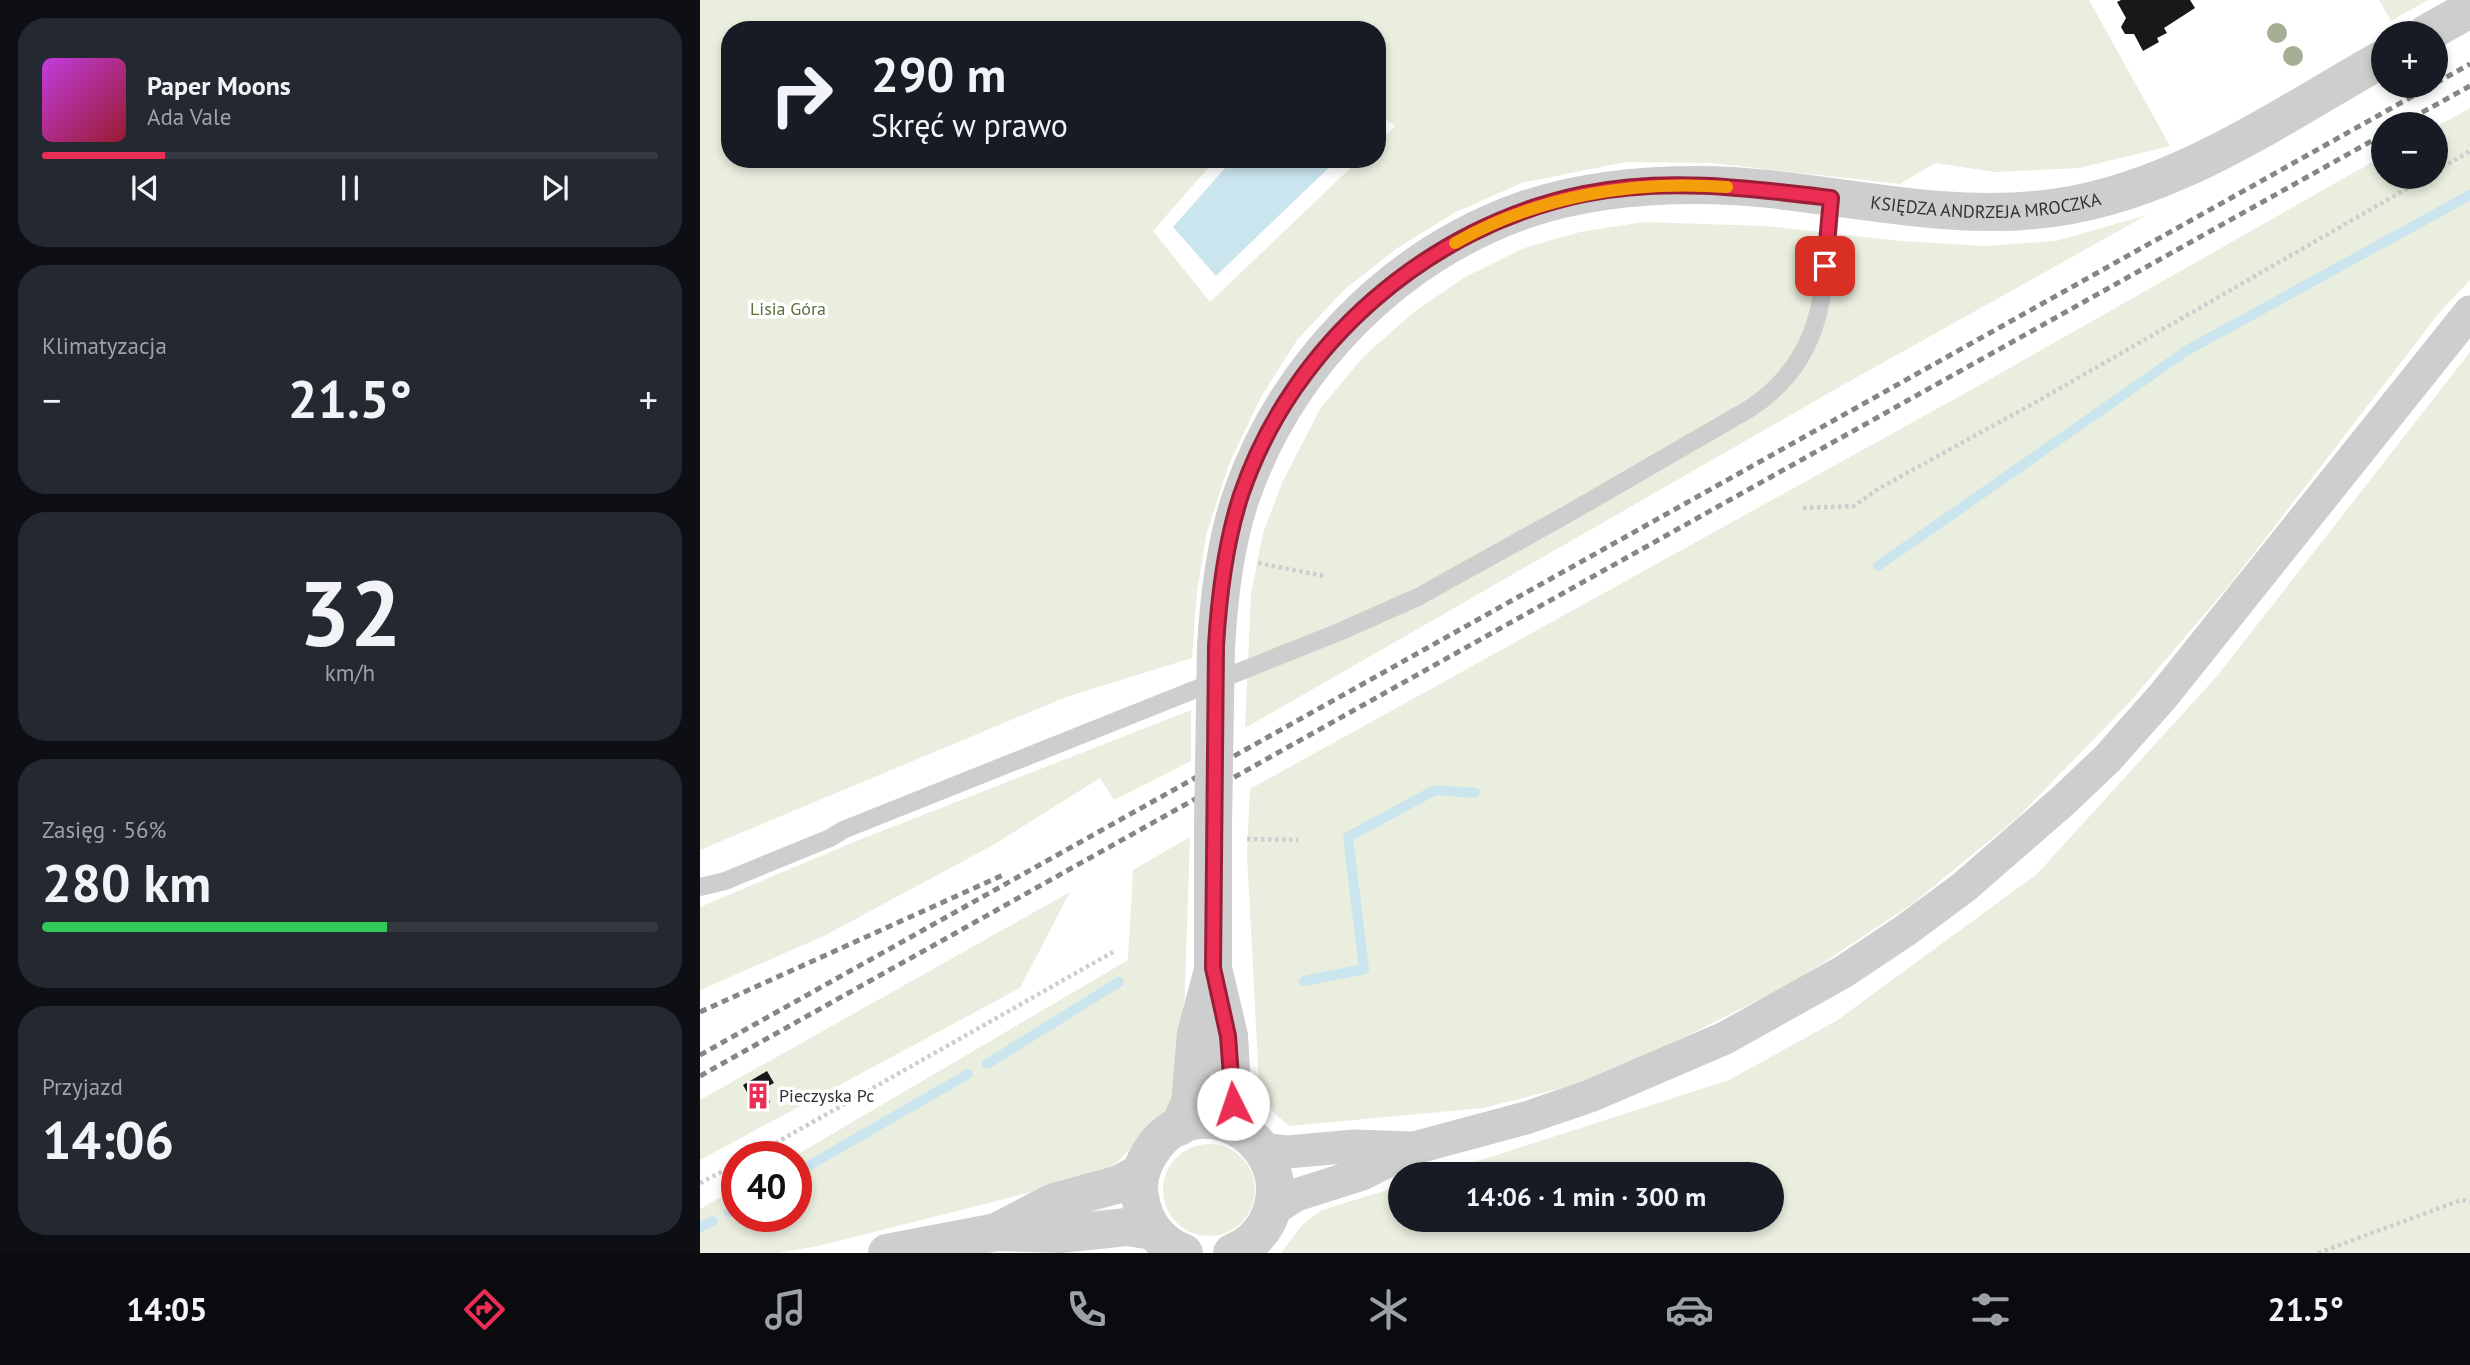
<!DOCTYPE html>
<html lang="pl">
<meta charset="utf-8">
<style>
body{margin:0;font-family:"PT Sans",sans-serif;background:#242831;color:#f1f3f6;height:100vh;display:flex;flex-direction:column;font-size:26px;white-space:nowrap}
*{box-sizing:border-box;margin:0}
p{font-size:23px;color:#9ea1a6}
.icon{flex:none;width:38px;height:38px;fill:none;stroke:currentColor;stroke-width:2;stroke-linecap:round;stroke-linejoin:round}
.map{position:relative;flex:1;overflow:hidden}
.panel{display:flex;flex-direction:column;gap:18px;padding:18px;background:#0d0f14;width:700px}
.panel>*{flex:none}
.banner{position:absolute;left:21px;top:21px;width:665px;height:147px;border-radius:28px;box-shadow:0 4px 10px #0003;background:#171b24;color:#f1f3f6;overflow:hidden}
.tools{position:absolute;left:1671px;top:21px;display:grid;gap:14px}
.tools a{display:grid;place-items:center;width:77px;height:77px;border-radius:50%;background:#171b24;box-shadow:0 4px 10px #0003;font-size:35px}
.speed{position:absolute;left:21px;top:1141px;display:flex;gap:14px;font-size:35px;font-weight:700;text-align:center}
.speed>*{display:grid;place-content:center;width:91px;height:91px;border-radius:50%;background:#171b24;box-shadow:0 4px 10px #0003;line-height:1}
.speed .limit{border:10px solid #d22;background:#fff;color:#111}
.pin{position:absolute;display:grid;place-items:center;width:60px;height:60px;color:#fff;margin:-30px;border-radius:14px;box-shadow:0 4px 10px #0006}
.me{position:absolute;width:77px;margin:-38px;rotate:356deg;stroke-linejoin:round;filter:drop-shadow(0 0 5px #0008)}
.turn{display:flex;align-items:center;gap:24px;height:147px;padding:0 35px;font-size:32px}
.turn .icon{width:91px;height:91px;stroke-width:2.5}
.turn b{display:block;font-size:49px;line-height:60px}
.big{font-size:52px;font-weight:700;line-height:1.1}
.panel .widget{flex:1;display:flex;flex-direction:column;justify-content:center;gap:10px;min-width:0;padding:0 24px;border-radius:28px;background:#242831}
.panel .dial{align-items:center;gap:0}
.dial b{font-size:91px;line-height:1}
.song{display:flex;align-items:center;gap:21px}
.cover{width:84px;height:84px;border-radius:10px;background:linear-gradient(135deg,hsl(290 70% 55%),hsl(350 70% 35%))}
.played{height:7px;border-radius:4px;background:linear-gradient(90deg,#ed2e54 20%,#363941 20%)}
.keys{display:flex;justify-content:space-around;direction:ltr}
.heat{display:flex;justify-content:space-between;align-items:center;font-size:38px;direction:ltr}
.charge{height:10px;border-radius:5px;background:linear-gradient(90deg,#34c759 56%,#363941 0)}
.trip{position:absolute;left:688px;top:1162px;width:396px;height:70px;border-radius:35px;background:#171b24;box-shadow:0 4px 10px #0003;font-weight:700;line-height:70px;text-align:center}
.tab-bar{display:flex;height:112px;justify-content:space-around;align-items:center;background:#090b0e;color:#9ea1a6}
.tab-bar .icon{width:49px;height:49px}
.tab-bar .on{color:#ed2e54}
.tab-bar b{font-size:32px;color:#f1f3f6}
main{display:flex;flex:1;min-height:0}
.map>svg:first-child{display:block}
</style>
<main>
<section class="panel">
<div class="widget">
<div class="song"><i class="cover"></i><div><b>Paper Moons</b><p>Ada Vale</p></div></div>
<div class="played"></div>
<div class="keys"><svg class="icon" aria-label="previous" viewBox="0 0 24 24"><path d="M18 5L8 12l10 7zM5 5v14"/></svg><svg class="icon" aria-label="pause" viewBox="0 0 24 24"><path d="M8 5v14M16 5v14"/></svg><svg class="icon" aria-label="next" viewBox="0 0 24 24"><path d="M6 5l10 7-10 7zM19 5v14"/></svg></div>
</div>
<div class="widget"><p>Klimatyzacja</p>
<div class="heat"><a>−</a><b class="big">21.5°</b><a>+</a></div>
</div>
<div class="widget dial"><b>32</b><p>km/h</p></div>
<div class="widget"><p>Zasięg · 56%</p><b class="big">280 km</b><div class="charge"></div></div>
<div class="widget"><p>Przyjazd</p><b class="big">14:06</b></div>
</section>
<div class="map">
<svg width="1770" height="1253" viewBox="0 0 1770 1253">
<rect width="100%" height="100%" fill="#fff"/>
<path fill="#e9eedf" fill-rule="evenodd" d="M 0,0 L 1389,0 L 1470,146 L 1379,168 L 1295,172 L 1235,163 L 1200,184 L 1011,163 L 926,162 L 821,183 L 752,214 L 696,249 L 645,289 L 597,340 L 561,397 L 529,464 L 507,532 L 497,592 L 492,658 L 366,697 L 0,850 ZM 30,30 L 677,30 L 677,114 L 695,126 L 677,143 L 677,159 L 660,159 L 510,302 L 453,231 L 516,159 L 30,159 Z
M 1679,0 L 1728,0 L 1691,21 Z
M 1770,108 L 1770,280 L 1739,313 L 1531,583 L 1428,704 L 1317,818 L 1212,904 L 1094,982 L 951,1054 L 870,1086 L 783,1108 L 589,1126 L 571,1110 L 559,1084 L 547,854 L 550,789 L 1278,386 L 1683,156 L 1684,177 L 1736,177 L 1736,127 Z
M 1447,215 L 1134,390 L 545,728 L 551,594 L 563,533 L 582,483 L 620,409 L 663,357 L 714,312 L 765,277 L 824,248 L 880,232 L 943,222 L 1066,226 L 1201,241 L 1286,246 L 1356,241 Z
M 1770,352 L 1770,1253 L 581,1253 L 602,1225 L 622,1210 L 700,1186 L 700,1220 L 1071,1220 L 1071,1174 L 738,1174 L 1029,1080 L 1136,1021 L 1337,874 L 1518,675 Z
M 491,710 L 491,761 L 414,800 L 400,778 L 295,844 L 122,937 L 0,990 L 0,907 L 154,842 Z
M 490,837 L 482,1078 L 474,1102 L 407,1173 L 118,1246 L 78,1253 L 0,1253 L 0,1209 L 37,1188 L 37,1216 L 96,1216 L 96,1157 L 93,1157 L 428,960 L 433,870 Z
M 370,892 L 320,988 L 0,1160 L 0,1100 Z
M463 1190a46 46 0 1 1 92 0a46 46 0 1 1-92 0Z"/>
<path fill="#cbe5ef" d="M 533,159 L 638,159 L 516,276 L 473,227 Z"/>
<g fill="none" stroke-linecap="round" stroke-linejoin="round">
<path stroke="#cbe5ef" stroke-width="10" d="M 1178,566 L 1486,351 L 1770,195
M 604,981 L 664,969 L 648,837 L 735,790 L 775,793
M 287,1064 L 419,982
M 96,1173 L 268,1074
M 29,1212 L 37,1207
M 0,1227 L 13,1221"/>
</g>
<path fill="#181818" d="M 1421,0 L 1490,0 L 1495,8 L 1464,28 L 1467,33 L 1457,38 L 1459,42 L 1443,51 L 1434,34 L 1425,34 L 1421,27 L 1426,18 L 1417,2 Z
M 67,1071 L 74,1083 L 62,1089 L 70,1102 L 57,1110 L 43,1085 Z"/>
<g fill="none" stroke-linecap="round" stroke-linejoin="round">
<path stroke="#cecece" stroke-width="4.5" stroke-dasharray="3.5 3.5" stroke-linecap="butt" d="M 1736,171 L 1770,151
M 1103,508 L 1154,506 L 1178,489 L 1345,397 L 1727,177
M 558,563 L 624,576
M 547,839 L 598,840
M 51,1157 L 413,952
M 0,1183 L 37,1164
M 1618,1253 L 1761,1200 L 1770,1201"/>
<path stroke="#cecece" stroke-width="18" d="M 0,887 L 25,881 L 130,838 L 143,830 L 639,632 L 718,597 L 864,516 L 1049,409 C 1129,357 1124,283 1131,198"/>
<path stroke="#cecece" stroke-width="33" d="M 563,1149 L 587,1152 L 655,1146 L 711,1148
M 573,1210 L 596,1195 L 662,1174 L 714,1148 L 826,1118 L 890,1096 L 1025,1038 L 1143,972 L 1206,930 L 1264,887 L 1365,799 L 1408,758 L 1463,696 L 1770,312"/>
<g stroke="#cecece" stroke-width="38">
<path d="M 1727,33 L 1770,9"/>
<path id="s1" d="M 516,646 C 519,595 525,542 542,494 C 588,364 694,256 824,210 C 879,191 940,185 998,185 C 1110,185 1222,221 1335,210 C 1464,199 1574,120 1684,58"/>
<path d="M 513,825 L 513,968 L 529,1036 L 533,1104 L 538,1128"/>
<path d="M 479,1127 L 490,1103 L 496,1034 L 512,974"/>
<path d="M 298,1231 L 354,1202 L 420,1184 L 441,1172"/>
<path d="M 187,1253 L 297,1232 L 360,1234 L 427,1227 L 453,1231"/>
<path d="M 484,1253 C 459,1243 444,1224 440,1197 C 436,1177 445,1158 457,1143 C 509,1083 603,1150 567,1222 C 559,1237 547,1247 532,1253"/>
</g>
<path stroke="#868686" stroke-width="5" stroke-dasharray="7 5" stroke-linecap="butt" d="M 1736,83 L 1770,64
M 1701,124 L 1770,86
M 0,1012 L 303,875
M 0,1055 L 1731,86
M 0,1076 L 1684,134"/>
<path stroke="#cecece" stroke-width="38" d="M 513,825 L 516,646"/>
</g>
<g fill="#a4b094">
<circle cx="1577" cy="33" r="10"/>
<circle cx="1593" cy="56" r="10"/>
</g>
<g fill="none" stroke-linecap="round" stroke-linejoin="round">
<g stroke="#9a1e37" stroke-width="18">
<path id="route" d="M 533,1104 L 528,1036 L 513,968 L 516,646 C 519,595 525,544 541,495 C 592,344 729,226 884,194 C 966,177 1049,188 1131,198 L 1125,266"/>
</g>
<use href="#route" stroke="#ed2e54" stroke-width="12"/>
<path stroke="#f59e0b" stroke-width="12" d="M 755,243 C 837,196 933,180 1027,187"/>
</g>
<defs>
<g id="building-bare" transform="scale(2.1)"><path d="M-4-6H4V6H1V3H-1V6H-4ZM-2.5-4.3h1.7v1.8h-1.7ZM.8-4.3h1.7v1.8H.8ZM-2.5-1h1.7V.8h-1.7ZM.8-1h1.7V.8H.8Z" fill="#ed2e54" stroke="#fff" stroke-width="2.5" paint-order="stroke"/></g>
</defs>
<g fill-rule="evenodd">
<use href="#building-bare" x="58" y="1096"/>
</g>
<g text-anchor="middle" stroke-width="7" stroke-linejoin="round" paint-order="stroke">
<g font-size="18" fill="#313131" stroke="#fff">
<text dy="6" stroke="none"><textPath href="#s1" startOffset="1034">KSIĘDZA ANDRZEJA MROCZKA</textPath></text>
</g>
<g font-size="18" fill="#5a703c" stroke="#fff">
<text x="88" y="315">Lisia Góra</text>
</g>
<g font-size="18" fill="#313131" stroke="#fff" text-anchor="start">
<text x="79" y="1102">Pieczyska Pc</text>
</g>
</g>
</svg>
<div class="tools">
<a>+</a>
<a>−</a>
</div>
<div class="speed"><div class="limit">40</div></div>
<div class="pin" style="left:1125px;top:266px;background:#d93025"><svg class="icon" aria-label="arrive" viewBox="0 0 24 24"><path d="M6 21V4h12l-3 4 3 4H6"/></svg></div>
<svg class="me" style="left:533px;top:1104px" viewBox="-20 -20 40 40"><circle r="19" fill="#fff"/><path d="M0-13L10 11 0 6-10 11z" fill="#ed2e54"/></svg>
<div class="trip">14:06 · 1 min · 300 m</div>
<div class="banner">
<div class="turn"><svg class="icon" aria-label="right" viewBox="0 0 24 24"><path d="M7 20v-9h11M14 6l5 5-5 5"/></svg><div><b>290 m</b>Skręć w prawo</div></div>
</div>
</div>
</main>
<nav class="tab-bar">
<b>14:05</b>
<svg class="icon on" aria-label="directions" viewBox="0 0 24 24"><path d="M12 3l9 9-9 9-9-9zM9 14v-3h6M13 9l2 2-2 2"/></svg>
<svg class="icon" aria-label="music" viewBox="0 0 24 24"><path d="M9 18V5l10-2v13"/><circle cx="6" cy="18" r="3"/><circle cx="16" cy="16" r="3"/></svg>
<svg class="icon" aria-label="phone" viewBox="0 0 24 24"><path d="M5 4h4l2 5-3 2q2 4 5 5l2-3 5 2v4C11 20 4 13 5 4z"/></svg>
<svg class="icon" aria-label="climate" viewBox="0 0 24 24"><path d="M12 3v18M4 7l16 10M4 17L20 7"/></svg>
<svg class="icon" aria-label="car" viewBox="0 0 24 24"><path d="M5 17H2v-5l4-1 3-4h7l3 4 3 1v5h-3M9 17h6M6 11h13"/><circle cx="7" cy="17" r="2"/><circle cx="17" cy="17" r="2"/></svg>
<svg class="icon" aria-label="filters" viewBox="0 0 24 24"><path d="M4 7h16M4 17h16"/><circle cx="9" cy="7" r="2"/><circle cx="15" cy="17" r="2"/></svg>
<b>21.5°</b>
</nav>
